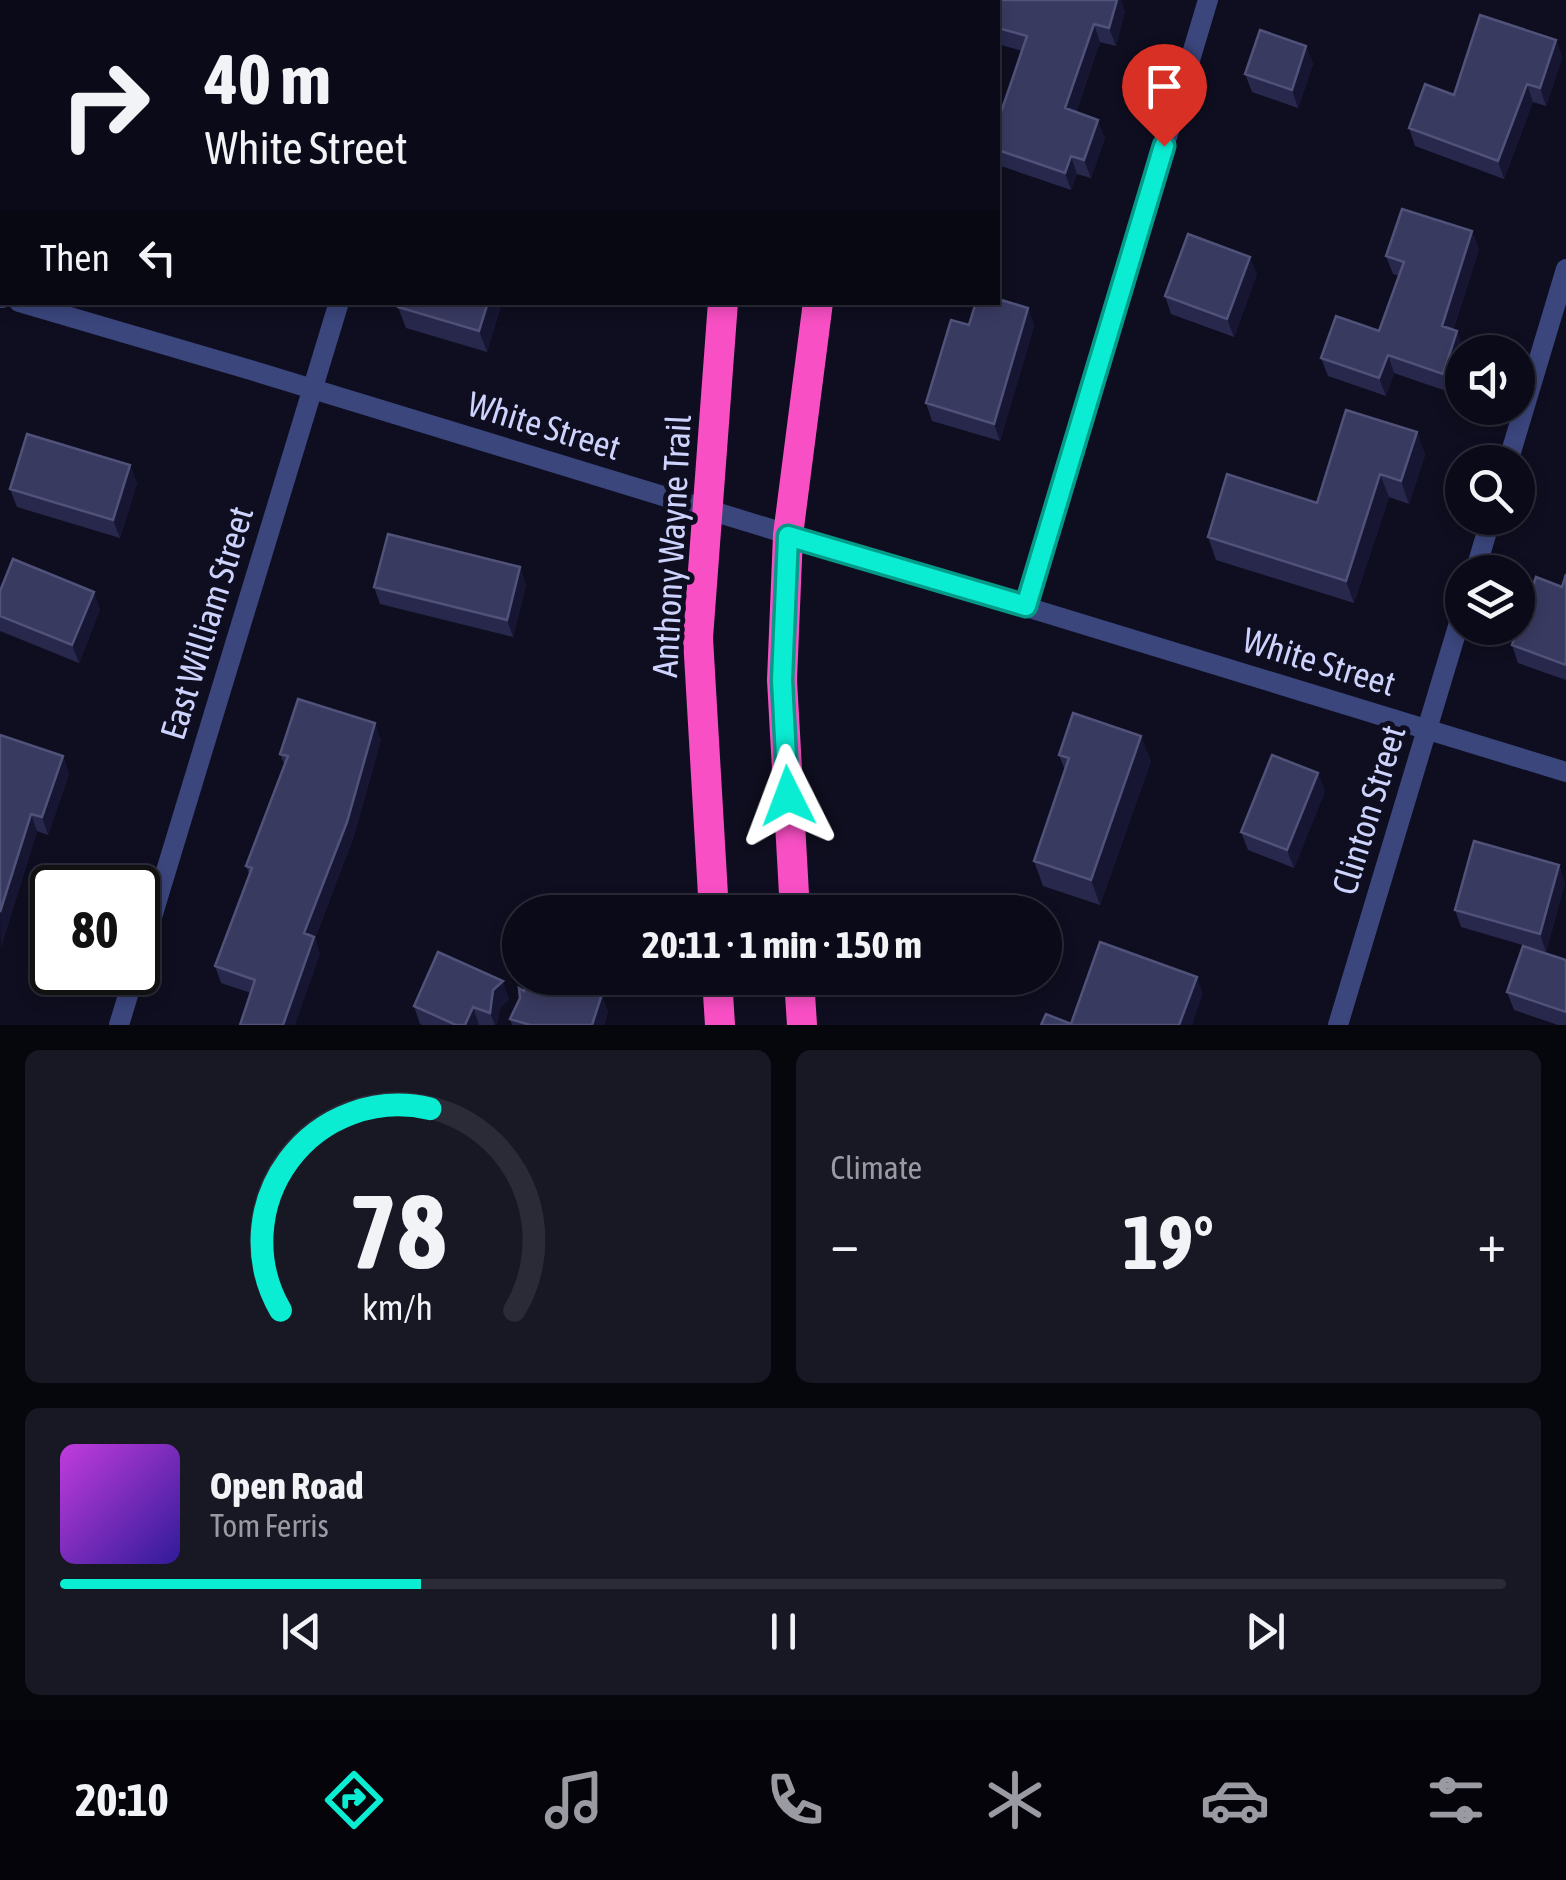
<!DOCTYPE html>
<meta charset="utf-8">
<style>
body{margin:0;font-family:"Asap Condensed",sans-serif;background:#181825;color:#f1f3f6;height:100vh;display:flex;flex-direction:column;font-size:38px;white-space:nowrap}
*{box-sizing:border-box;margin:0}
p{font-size:32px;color:#999aa2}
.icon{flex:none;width:55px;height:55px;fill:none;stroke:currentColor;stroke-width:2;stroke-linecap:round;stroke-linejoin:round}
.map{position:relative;height:1025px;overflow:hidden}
.details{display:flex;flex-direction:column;gap:25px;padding:25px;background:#06060d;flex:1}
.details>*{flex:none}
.top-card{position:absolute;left:0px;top:0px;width:1000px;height:305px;box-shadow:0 5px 15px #0003,0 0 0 2px #2a2b37;background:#0a0a18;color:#f1f3f6;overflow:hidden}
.fabs{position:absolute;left:1445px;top:335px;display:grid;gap:20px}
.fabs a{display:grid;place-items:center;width:90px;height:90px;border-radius:50%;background:#0a0a18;box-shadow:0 5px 15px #0003,0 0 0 2px #2a2b37;font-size:50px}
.speed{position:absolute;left:30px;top:865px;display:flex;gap:20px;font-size:50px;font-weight:700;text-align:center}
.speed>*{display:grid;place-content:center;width:130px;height:130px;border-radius:50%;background:#0a0a18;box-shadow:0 5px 15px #0003,0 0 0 2px #2a2b37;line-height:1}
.speed .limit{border:5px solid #111;border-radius:15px;background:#fff;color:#111}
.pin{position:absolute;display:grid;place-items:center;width:85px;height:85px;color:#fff;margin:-102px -42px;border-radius:50% 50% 50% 0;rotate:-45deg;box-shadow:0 0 10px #0007}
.pin .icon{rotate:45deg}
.me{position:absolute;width:110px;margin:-55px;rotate:357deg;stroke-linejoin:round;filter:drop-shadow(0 0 8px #0008)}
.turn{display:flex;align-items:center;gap:35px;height:210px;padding:0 40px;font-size:45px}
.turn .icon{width:130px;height:130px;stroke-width:2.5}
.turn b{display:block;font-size:70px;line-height:85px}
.then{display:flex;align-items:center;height:95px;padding:0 40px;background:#0003;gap:20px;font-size:38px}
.big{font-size:75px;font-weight:700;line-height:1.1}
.details .card{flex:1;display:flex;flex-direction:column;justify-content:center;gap:15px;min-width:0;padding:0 35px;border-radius:15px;background:#181825}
.details .dial{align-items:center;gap:0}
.dial svg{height:260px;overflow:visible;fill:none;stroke:#2a2b37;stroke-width:7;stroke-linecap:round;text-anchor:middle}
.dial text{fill:#f1f3f6;stroke:none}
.song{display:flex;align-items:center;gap:30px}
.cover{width:120px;height:120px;border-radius:15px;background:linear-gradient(135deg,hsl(290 70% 55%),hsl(250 70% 35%))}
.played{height:10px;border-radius:5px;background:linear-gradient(90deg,#0aedd3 25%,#2a2b37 25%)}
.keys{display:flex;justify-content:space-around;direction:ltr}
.heat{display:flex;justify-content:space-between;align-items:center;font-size:55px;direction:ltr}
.details .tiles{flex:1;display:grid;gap:25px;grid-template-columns:1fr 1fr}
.card:last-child{grid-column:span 2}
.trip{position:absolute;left:502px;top:895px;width:560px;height:100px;border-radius:50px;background:#0a0a18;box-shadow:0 5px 15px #0003,0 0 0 2px #2a2b37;font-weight:700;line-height:100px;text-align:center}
.menu{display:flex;height:160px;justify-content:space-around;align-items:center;background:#04040a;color:#999aa2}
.menu .icon{width:70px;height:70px}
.menu .active{color:#0aedd3}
.menu b{font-size:45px;color:#f1f3f6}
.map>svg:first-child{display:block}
</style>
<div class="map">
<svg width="1566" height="1025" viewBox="0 0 1566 1025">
<rect width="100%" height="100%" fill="#0e0e20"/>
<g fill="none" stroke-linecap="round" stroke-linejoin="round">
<path stroke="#3b467d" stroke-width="20" d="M 0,149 L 2,141"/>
<path stroke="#3b467d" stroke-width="20" d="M 430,2 L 431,0
M 0,297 L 2,298
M 19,302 L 254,371 L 1566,772
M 1508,462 L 1566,269
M 1475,572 L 1491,518
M 1027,606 L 1208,0
M 138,963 L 339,302
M 119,1025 L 135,972
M 1338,1025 L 1462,613"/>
<path stroke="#f84fc4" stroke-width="30" d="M 766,2 L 767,0
M 861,2 L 862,0
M 714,912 L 698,638 L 723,302
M 795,912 L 782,680 L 788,535 L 818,302
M 717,978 L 720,1025
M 799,978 L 802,1025"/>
</g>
<path fill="#28284d" d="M 998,2 L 1125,11 L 1116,46 L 1100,42 L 1076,112 L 1105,138 L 1091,178 L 1077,174 L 1071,190 L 998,165 L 998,121 L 1022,51 L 998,44 Z
M 1556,40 L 1562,58 L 1546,106 L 1533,102 L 1504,179 L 1415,146 L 1409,128 L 1454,95 Z
M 1306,46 L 1313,64 L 1298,108 L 1252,92 L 1245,74 Z
M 1479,249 L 1453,330 L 1464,349 L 1449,392 L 1394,373 L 1386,396 L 1328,376 L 1321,358 L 1379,331 L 1399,276 L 1393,274 L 1386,256 Z
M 1257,274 L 1234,337 L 1171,314 L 1165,296 Z
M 502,302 L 487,352 L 406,328 L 398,307 Z
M 1028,308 L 1034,326 L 1000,441 L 932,421 L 926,403 L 969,325 Z
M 1417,432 L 1425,455 L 1409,504 L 1389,497 L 1354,603 L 1216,560 L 1208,537 L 1317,503 Z
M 130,465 L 137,483 L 120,538 L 17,507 L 10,489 Z
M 520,567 L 526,585 L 513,637 L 380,604 L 374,587 Z
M 1566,574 L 1566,680 L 1518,663 L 1512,645 L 1562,587 Z
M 0,591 L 100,609 L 79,663 L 0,631 Z
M 0,735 L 63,756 L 69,774 L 48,835 L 37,831 L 1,947 Z
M 381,740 L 353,839 L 315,938 L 320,954 L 251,993 L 221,983 L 215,966 L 249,874 L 246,866 L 285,766 L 280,754 Z
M 1059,755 L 1151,761 L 1100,905 L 1043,886 L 1034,861 L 1065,770 Z
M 1325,791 L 1294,868 L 1248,850 L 1241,832 Z
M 1559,865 L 1565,883 L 1546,952 L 1461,927 L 1455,910 Z
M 1566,960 L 1566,1025 L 1558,1025 L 1514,1010 L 1507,992 Z
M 524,991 L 608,1011 L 604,1025 L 512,1025 L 510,1019 Z
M 509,999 L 500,1008 L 497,1025 L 422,1025 L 420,1024 L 414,1006 Z"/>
<path fill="#161633" d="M 618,0 L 631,0 L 631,2 L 617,2 Z
M 1117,0 L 1121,0 L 1125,11 L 1116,46 L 1109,28 Z
M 1094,24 L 1100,42 L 1072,126 L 1065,108 Z
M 1556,40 L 1562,58 L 1546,106 L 1540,88 Z
M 1306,46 L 1313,64 L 1298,108 L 1292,90 Z
M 1527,84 L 1533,102 L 1504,179 L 1498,161 Z
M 1098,120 L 1105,138 L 1091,178 L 1084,160 Z
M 1071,156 L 1077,174 L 1071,190 L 1065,173 Z
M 1472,231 L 1479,249 L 1448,344 L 1442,326 Z
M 1250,257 L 1257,274 L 1234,337 L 1227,319 Z
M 488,302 L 502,302 L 487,352 L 479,331 Z
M 1028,308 L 1034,326 L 1000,441 L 994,424 Z
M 1457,331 L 1464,349 L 1449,392 L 1443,374 Z
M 1388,355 L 1394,373 L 1386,396 L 1379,378 Z
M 1417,432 L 1425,455 L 1409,504 L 1401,481 Z
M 130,465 L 137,483 L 120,538 L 113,520 Z
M 1380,474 L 1389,497 L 1354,603 L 1346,581 Z
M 520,567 L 526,585 L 513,637 L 507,620 Z
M 94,592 L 100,609 L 79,663 L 72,645 Z
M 375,723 L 381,740 L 353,839 L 315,938 L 320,954 L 295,1025 L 283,1025 L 304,933 Z
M 1141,736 L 1151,761 L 1100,905 L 1091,880 Z
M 63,756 L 69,774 L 48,835 L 42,817 Z
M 1318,773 L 1325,791 L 1294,868 L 1287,850 Z
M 31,814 L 37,831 L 1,947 L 0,912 Z
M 1559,865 L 1565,883 L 1546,952 L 1540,934 Z
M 1197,977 L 1203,994 L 1192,1025 L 1179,1025 Z
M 503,981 L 509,999 L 500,1008 L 497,1025 L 495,1025 L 490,1013 L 493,990 Z
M 602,994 L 608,1011 L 604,1025 L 592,1025 Z
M 473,1007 L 479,1025 L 465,1025 Z"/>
<path fill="#393a60" stroke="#515279" stroke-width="2.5" d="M 42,0 L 73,0 L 80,2 L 41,2 Z
M 175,0 L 284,0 L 283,2 L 174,2 Z
M 502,0 L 618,0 L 617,2 L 501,2 Z
M 976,0 L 1117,0 L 1109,28 L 1094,24 L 1065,108 L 1098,120 L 1084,160 L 1071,156 L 1065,173 L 998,150 L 998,121 L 1027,36 L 998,28 L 998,2 L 976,2 Z
M 1480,15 L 1556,40 L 1540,88 L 1527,84 L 1498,161 L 1409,128 L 1425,84 L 1454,95 Z
M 1260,30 L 1306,46 L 1292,90 L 1245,74 Z
M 1402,209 L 1472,231 L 1442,326 L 1457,331 L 1443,374 L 1388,355 L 1379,378 L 1321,358 L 1336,316 L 1379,331 L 1404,262 L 1386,256 Z
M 1188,234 L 1250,257 L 1227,319 L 1165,296 Z
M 998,299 L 1028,308 L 994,424 L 926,403 L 951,320 L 969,325 L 976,302 L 998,302 Z
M 400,302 L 488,302 L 479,331 L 398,307 Z
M 1346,410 L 1417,432 L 1401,481 L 1380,474 L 1346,581 L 1208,537 L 1227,474 L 1317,503 Z
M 27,434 L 130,465 L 113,520 L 10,489 Z
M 388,534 L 520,567 L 507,620 L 374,587 Z
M 13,559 L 94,592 L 72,645 L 0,616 L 0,591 Z
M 1566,574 L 1566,665 L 1512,645 L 1536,577 L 1562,587 Z
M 298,699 L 375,723 L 347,822 L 304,933 L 314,937 L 283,1025 L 240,1025 L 255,980 L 215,966 L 252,868 L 246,866 L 288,756 L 280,754 Z
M 1073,713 L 1141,736 L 1091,880 L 1034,861 L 1069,758 L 1059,755 Z
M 0,735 L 63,756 L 42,817 L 31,814 L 0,912 Z
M 1272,755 L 1318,773 L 1287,850 L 1241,832 Z
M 1474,841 L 1559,865 L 1540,934 L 1455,910 Z
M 1100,942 L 1197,977 L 1179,1025 L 1041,1025 L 1046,1014 L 1071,1024 Z
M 1523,946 L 1566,960 L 1566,1012 L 1507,992 Z
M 438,952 L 503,981 L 493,990 L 490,1013 L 473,1007 L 465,1025 L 456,1025 L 414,1006 Z
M 528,978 L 550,978 L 602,994 L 592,1025 L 530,1025 L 510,1019 L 520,998 L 519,988 L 524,991 Z"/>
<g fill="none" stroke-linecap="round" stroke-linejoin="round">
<g stroke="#069a89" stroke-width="25">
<path id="route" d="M 788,796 L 782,680 L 788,536 L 1026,606 L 1164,146"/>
</g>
<use href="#route" stroke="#0aedd3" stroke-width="18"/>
</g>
<g text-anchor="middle" stroke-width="10" stroke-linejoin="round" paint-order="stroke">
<g font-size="35" fill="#ced3fd" stroke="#0e0e20">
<text transform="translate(544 426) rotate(17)" y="12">White Street</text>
<text transform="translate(672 546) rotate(-87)" y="12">Anthony Wayne Trail</text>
<text transform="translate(207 623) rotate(-73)" y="12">East William Street</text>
<text transform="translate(1319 662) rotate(17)" y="12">White Street</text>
<text transform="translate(1369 810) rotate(-73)" y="12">Clinton Street</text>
</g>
</g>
</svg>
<div class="fabs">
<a><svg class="icon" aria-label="sound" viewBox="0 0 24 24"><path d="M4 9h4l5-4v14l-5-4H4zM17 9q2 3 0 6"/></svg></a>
<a><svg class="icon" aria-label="search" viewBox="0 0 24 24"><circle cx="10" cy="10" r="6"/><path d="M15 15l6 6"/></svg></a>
<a><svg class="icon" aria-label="layers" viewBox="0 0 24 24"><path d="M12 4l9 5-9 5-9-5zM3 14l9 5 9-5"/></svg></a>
</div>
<div class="speed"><div class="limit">80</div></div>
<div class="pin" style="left:1164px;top:146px;background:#d93025"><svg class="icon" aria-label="arrive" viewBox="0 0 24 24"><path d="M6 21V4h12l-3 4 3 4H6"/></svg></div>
<svg class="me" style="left:788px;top:796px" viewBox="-20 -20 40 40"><path d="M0-17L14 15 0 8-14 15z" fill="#0aedd3" stroke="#fff" stroke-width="4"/></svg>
<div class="trip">20:11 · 1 min · 150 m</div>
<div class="top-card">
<div class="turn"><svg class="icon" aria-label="right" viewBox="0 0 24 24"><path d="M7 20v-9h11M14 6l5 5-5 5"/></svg><div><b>40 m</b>White Street</div></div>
<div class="then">Then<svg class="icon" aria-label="left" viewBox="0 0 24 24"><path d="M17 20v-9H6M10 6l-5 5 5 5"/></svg></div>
</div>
</div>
<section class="details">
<div class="tiles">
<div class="card dial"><svg viewBox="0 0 100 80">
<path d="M14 69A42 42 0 1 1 86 69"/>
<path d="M14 69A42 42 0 0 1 60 7" stroke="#0aedd3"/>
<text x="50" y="56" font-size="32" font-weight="700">78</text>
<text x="50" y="72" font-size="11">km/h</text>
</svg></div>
<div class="card"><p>Climate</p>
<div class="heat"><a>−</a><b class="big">19°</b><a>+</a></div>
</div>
<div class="card">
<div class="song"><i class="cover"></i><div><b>Open Road</b><p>Tom Ferris</p></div></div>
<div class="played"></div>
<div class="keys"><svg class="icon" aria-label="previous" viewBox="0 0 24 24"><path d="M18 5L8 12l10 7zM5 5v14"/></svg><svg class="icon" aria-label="pause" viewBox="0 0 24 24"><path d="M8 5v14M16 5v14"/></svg><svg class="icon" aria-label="next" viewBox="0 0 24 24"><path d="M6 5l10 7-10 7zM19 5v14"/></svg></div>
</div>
</div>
</section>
<nav class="menu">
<b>20:10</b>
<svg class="icon active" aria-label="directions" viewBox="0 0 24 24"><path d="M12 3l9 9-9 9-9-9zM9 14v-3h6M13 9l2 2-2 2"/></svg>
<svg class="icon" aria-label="music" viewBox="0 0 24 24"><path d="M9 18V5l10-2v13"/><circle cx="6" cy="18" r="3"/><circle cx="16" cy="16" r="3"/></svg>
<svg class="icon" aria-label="phone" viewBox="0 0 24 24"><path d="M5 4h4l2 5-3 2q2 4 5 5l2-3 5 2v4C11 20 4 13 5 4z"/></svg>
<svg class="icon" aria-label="climate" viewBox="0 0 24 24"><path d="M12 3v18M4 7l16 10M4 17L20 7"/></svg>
<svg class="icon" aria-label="car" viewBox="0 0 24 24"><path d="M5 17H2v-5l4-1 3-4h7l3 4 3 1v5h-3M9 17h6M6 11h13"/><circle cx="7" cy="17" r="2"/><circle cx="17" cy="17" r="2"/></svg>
<svg class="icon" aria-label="filters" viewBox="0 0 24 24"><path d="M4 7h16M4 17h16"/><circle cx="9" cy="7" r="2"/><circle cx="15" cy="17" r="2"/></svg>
</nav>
